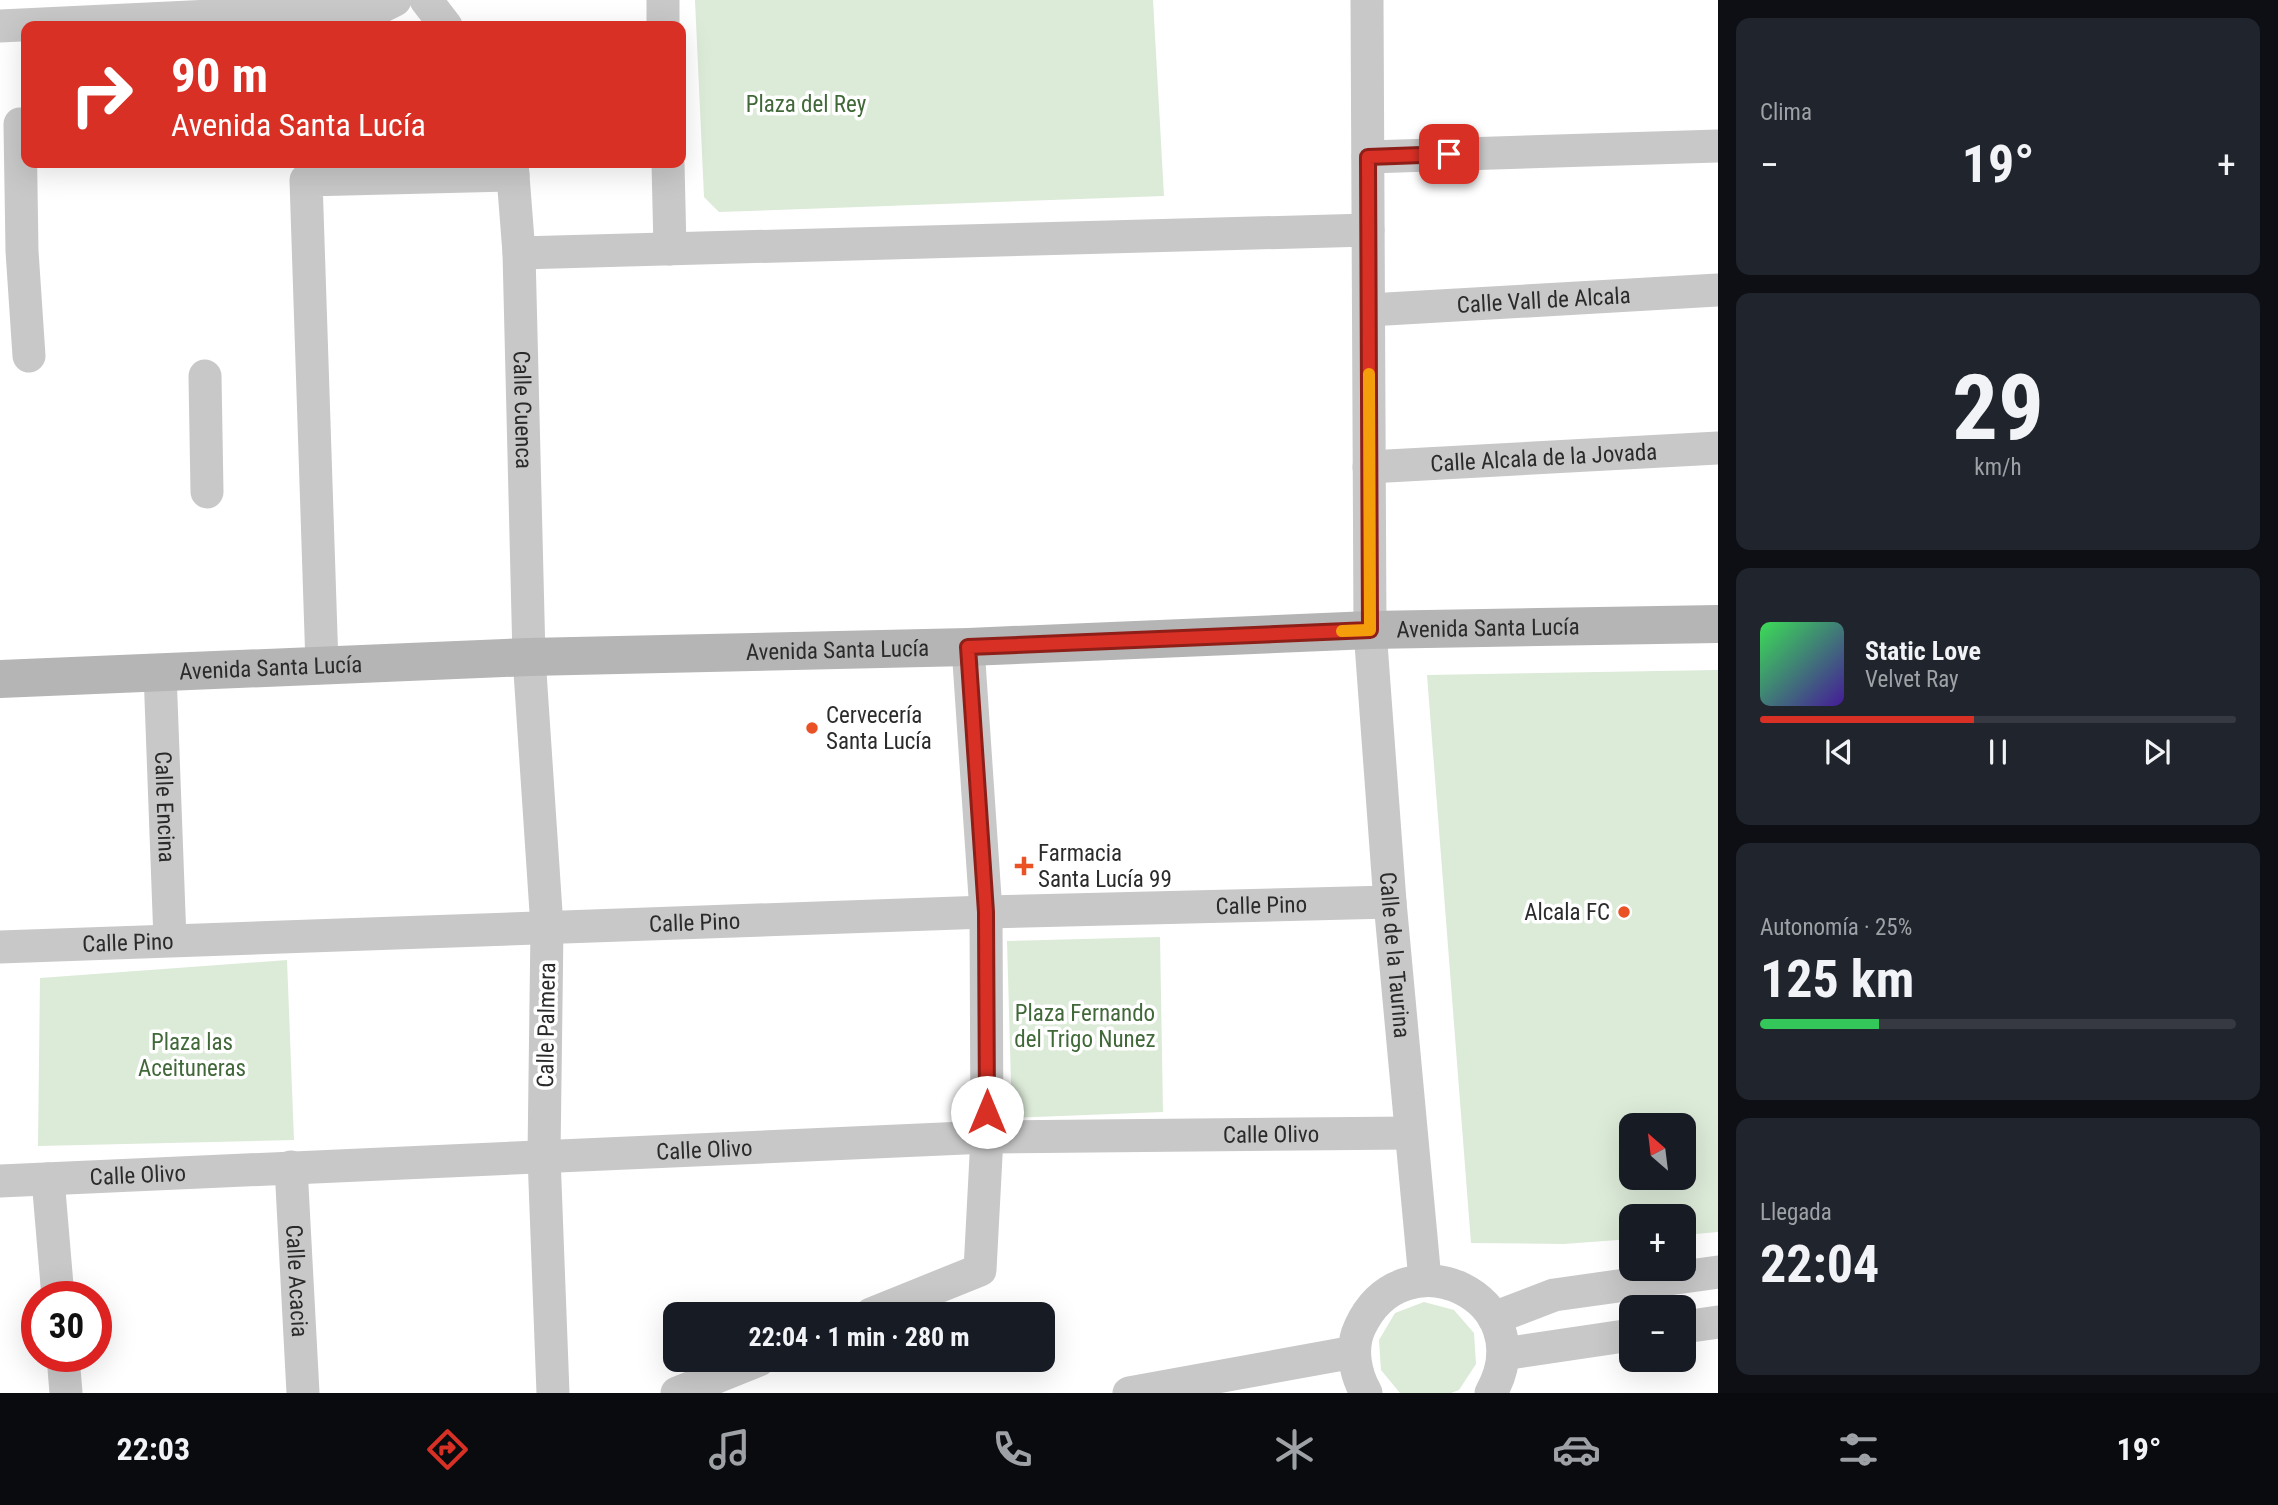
<!DOCTYPE html>
<html lang="es">
<meta charset="utf-8">
<style>
body{margin:0;font-family:"Roboto Condensed",sans-serif;background:#20242c;color:#f1f3f6;height:100vh;display:flex;flex-direction:column;font-size:26px;white-space:nowrap}
*{box-sizing:border-box;margin:0}
p{font-size:23px;color:#9ea1a6}
.icon{flex:none;width:38px;height:38px;fill:none;stroke:currentColor;stroke-width:2;stroke-linecap:round;stroke-linejoin:round}
.map{position:relative;flex:1;overflow:hidden}
.sheet{display:flex;flex-direction:column;gap:18px;padding:18px;background:#0d0f14;width:560px}
.sheet>*{flex:none}
.hud{position:absolute;left:21px;top:21px;width:665px;height:147px;border-radius:14px;box-shadow:0 7px 28px #0002;background:#d93025;color:#fff;overflow:hidden}
.needle{width:46px;rotate:332deg}
.buttons{position:absolute;left:1619px;top:1113px;display:grid;gap:14px}
.buttons a{display:grid;place-items:center;width:77px;height:77px;border-radius:14px;background:#171b24;box-shadow:0 7px 28px #0002;font-size:35px}
.speed{position:absolute;left:21px;top:1281px;display:flex;gap:14px;font-size:35px;font-weight:700;text-align:center}
.speed>*{display:grid;place-content:center;width:91px;height:91px;border-radius:50%;background:#171b24;box-shadow:0 7px 28px #0002;line-height:1}
.speed .limit{border:10px solid #d22;background:#fff;color:#111}
.pin{position:absolute;display:grid;place-items:center;width:60px;height:60px;color:#fff;margin:-30px;border-radius:14px;box-shadow:0 4px 10px #0006}
.me{position:absolute;width:77px;margin:-38px;rotate:0deg;stroke-linejoin:round;filter:drop-shadow(0 0 5px #0008)}
.turn{display:flex;align-items:center;gap:24px;height:147px;padding:0 35px;font-size:32px}
.turn .icon{width:91px;height:91px;stroke-width:2.5}
.turn b{display:block;font-size:49px;line-height:60px}
.big{font-size:52px;font-weight:700;line-height:1.1}
.sheet .widget{flex:1;display:flex;flex-direction:column;justify-content:center;gap:10px;min-width:0;padding:0 24px;border-radius:14px;background:#20242c}
.sheet .dial{align-items:center;gap:0}
.dial b{font-size:91px;line-height:1}
.song{display:flex;align-items:center;gap:21px}
.cover{width:84px;height:84px;border-radius:10px;background:linear-gradient(135deg,hsl(130 70% 55%),hsl(260 70% 35%))}
.played{height:7px;border-radius:4px;background:linear-gradient(90deg,#d93025 45%,#363941 45%)}
.keys{display:flex;justify-content:space-around;direction:ltr}
.heat{display:flex;justify-content:space-between;align-items:center;font-size:38px;direction:ltr}
.charge{height:10px;border-radius:5px;background:linear-gradient(90deg,#34c759 25%,#363941 0)}
.trip{position:absolute;left:663px;top:1302px;width:392px;height:70px;border-radius:14px;background:#171b24;box-shadow:0 7px 28px #0002;font-weight:700;line-height:70px;text-align:center}
.menu{display:flex;height:112px;justify-content:space-around;align-items:center;background:#090b0e;color:#9ea1a6}
.menu .icon{width:49px;height:49px}
.menu .on{color:#d93025}
.menu b{font-size:32px;color:#f1f3f6}
main{display:flex;flex:1;min-height:0}
.map>svg:first-child{display:block}
</style>
<main>
<div class="map">
<svg width="1718" height="1393" viewBox="0 0 1718 1393">
<rect width="100%" height="100%" fill="#fff"/>
<path fill="#dcead8" fill-rule="evenodd" d="M 695,0 L 1153,0 L 1164,196 L 719,212 L 704,197 Z
M 1718,670 L 1718,1232 L 1684,1235 L 1684,1216 L 1631,1216 L 1631,1239 L 1564,1244 L 1471,1243 L 1427,675 ZM 1684,1125 L 1684,1178 L 1631,1178 L 1631,1125 Z
M 1160,937 L 1163,1112 L 1012,1118 L 1007,941 Z
M 287,960 L 294,1140 L 38,1146 L 40,978 Z
M 1424,1302 L 1454,1310 L 1474,1333 L 1476,1364 L 1459,1390 L 1451,1393 L 1400,1393 L 1381,1370 L 1379,1340 L 1395,1313 Z"/>
<g fill="none" stroke-linecap="round" stroke-linejoin="round">
<g stroke="#c8c8c8" stroke-width="33">
<path d="M 426,0 L 446,26"/>
<path d="M 663,0 L 663,26"/>
<path id="s1" d="M 1367,0 L 1370,630 L 1390,902 L 1425,1280"/>
<path d="M 0,26 L 379,8 L 395,0"/>
<path d="M 20,124 L 22,251 L 29,356"/>
<path d="M 1368,157 L 1718,146"/>
<path id="s2" d="M 512,163 L 519,253 L 529,657 L 547,927 L 544,1156 L 553,1393"/>
<path d="M 668,163 L 670,249"/>
<path d="M 519,253 L 1368,230"/>
<path id="s3" d="M 1369,310 L 1718,290"/>
<path d="M 205,376 L 207,492"/>
<path id="s4" d="M 1369,467 L 1718,448"/>
<path d="M 322,665 L 306,180 L 513,175"/>
<path id="s5" d="M 160,672 L 170,940"/>
<path id="s6" d="M 0,947 L 986,912 L 1390,902"/>
<path id="s7" d="M 291,1167 L 303,1393"/>
<path d="M 48,1179 L 58,1297"/>
<path id="s8" d="M 0,1181 L 987,1137 L 1410,1133"/>
<path d="M 871,1314 L 980,1270 L 987,1137 L 986,912 L 968,647"/>
<path d="M 1494,1318 L 1554,1295 L 1718,1272"/>
<path d="M 1684,1327 L 1718,1322"/>
<path d="M 1503,1354 L 1631,1335"/>
<path d="M 63,1356 L 66,1393"/>
<path d="M 677,1393 L 759,1360"/>
<path d="M 1129,1393 L 1354,1352"/>
<path d="M 1366,1393 C 1355,1373 1350,1348 1360,1327 C 1404,1232 1544,1298 1491,1393"/>
</g>
<path stroke="#b5b5b5" stroke-width="38" id="s9" d="M 0,679 L 529,657 L 968,647 L 1370,630 L 1718,624"/>
</g>
<g fill="none" stroke-linecap="round" stroke-linejoin="round">
<g stroke="#8d1f18" stroke-width="18">
<path id="route" d="M 987,1112 L 986,912 L 968,647 L 1370,630 L 1368,157 L 1449,154"/>
</g>
<use href="#route" stroke="#d93025" stroke-width="12"/>
<path stroke="#f59e0b" stroke-width="12" d="M 1342,631 L 1370,630 L 1369,374"/>
</g>
<g fill="#ea5125" stroke="#fff" stroke-width="2.5">
<circle cx="812" cy="728" r="7"/>
<path d="M1020.5 855.5h7v7h7v7h-7v7h-7v-7h-7v-7h7z"/>
<circle cx="1624" cy="912" r="7"/>
</g>
<g text-anchor="middle" stroke-width="7" stroke-linejoin="round" paint-order="stroke">
<g font-size="23" fill="#406838" stroke="#fff">
<text x="806" y="112">Plaza del Rey</text>
<text x="1085" y="1021">Plaza Fernando<tspan x="1085" dy="26">del Trigo Nunez</tspan></text>
<text x="192" y="1050">Plaza las<tspan x="192" dy="26">Aceituneras</tspan></text>
</g>
<g font-size="23" fill="#2b2b2b" stroke="#fff">
<text dy="8" stroke="none"><textPath href="#s3" startOffset="175">Calle Vall de Alcala</textPath></text>
<text dy="8" stroke="none"><textPath href="#s2" startOffset="247">Calle Cuenca</textPath></text>
<text dy="8" stroke="none"><textPath href="#s4" startOffset="175">Calle Alcala de la Jovada</textPath></text>
<text dy="8" stroke="none"><textPath href="#s9" startOffset="1489">Avenida Santa Lucía</textPath></text>
<text dy="8" stroke="none"><textPath href="#s9" startOffset="838">Avenida Santa Lucía</textPath></text>
<text dy="8" stroke="none"><textPath href="#s9" startOffset="271">Avenida Santa Lucía</textPath></text>
<text dy="8" stroke="none"><textPath href="#s5" startOffset="135">Calle Encina</textPath></text>
<text dy="8" stroke="none"><textPath href="#s6" startOffset="1262">Calle Pino</textPath></text>
<text dy="8" stroke="none"><textPath href="#s6" startOffset="695">Calle Pino</textPath></text>
<text dy="8" stroke="none"><textPath href="#s6" startOffset="128">Calle Pino</textPath></text>
<text dy="8" stroke="none"><textPath href="#s1" startOffset="956">Calle de la Taurina</textPath></text>
<text transform="translate(546 1025) rotate(-89)" y="8">Calle Palmera</text>
<text dy="8" stroke="none"><textPath href="#s8" startOffset="1272">Calle Olivo</textPath></text>
<text dy="8" stroke="none"><textPath href="#s8" startOffset="705">Calle Olivo</textPath></text>
<text dy="8" stroke="none"><textPath href="#s8" startOffset="138">Calle Olivo</textPath></text>
<text dy="8" stroke="none"><textPath href="#s7" startOffset="114">Calle Acacia</textPath></text>
</g>
<g font-size="23" fill="#2b2b2b" stroke="#fff" text-anchor="start">
<text x="826" y="723">Cervecería<tspan x="826" dy="26">Santa Lucía</tspan></text>
<text x="1038" y="861">Farmacia<tspan x="1038" dy="26">Santa Lucía 99</tspan></text>
<text x="1610" y="920" text-anchor="end">Alcala FC</text>
</g>
</g>
</svg>
<div class="buttons">
<a><svg class="needle" viewBox="-14 -14 28 28"><path d="M0-13l5 13h-10z" fill="#e53935"/><path d="M0 13l5-13h-10z" fill="#9ea1a6"/></svg></a>
<a>+</a>
<a>−</a>
</div>
<div class="speed"><div class="limit">30</div></div>
<div class="pin" style="left:1449px;top:154px;background:#d93025"><svg class="icon" aria-label="arrive" viewBox="0 0 24 24"><path d="M6 21V4h12l-3 4 3 4H6"/></svg></div>
<svg class="me" style="left:987px;top:1112px" viewBox="-20 -20 40 40"><circle r="19" fill="#fff"/><path d="M0-13L10 11 0 6-10 11z" fill="#d93025"/></svg>
<div class="trip">22:04 · 1 min · 280 m</div>
<div class="hud">
<div class="turn"><svg class="icon" aria-label="right" viewBox="0 0 24 24"><path d="M7 20v-9h11M14 6l5 5-5 5"/></svg><div><b>90 m</b>Avenida Santa Lucía</div></div>
</div>
</div>
<section class="sheet">
<div class="widget"><p>Clima</p>
<div class="heat"><a>−</a><b class="big">19°</b><a>+</a></div>
</div>
<div class="widget dial"><b>29</b><p>km/h</p></div>
<div class="widget">
<div class="song"><i class="cover"></i><div><b>Static Love</b><p>Velvet Ray</p></div></div>
<div class="played"></div>
<div class="keys"><svg class="icon" aria-label="previous" viewBox="0 0 24 24"><path d="M18 5L8 12l10 7zM5 5v14"/></svg><svg class="icon" aria-label="pause" viewBox="0 0 24 24"><path d="M8 5v14M16 5v14"/></svg><svg class="icon" aria-label="next" viewBox="0 0 24 24"><path d="M6 5l10 7-10 7zM19 5v14"/></svg></div>
</div>
<div class="widget"><p>Autonomía · 25%</p><b class="big">125 km</b><div class="charge"></div></div>
<div class="widget"><p>Llegada</p><b class="big">22:04</b></div>
</section>
</main>
<nav class="menu">
<b>22:03</b>
<svg class="icon on" aria-label="directions" viewBox="0 0 24 24"><path d="M12 3l9 9-9 9-9-9zM9 14v-3h6M13 9l2 2-2 2"/></svg>
<svg class="icon" aria-label="music" viewBox="0 0 24 24"><path d="M9 18V5l10-2v13"/><circle cx="6" cy="18" r="3"/><circle cx="16" cy="16" r="3"/></svg>
<svg class="icon" aria-label="phone" viewBox="0 0 24 24"><path d="M5 4h4l2 5-3 2q2 4 5 5l2-3 5 2v4C11 20 4 13 5 4z"/></svg>
<svg class="icon" aria-label="climate" viewBox="0 0 24 24"><path d="M12 3v18M4 7l16 10M4 17L20 7"/></svg>
<svg class="icon" aria-label="car" viewBox="0 0 24 24"><path d="M5 17H2v-5l4-1 3-4h7l3 4 3 1v5h-3M9 17h6M6 11h13"/><circle cx="7" cy="17" r="2"/><circle cx="17" cy="17" r="2"/></svg>
<svg class="icon" aria-label="filters" viewBox="0 0 24 24"><path d="M4 7h16M4 17h16"/><circle cx="9" cy="7" r="2"/><circle cx="15" cy="17" r="2"/></svg>
<b>19°</b>
</nav>
